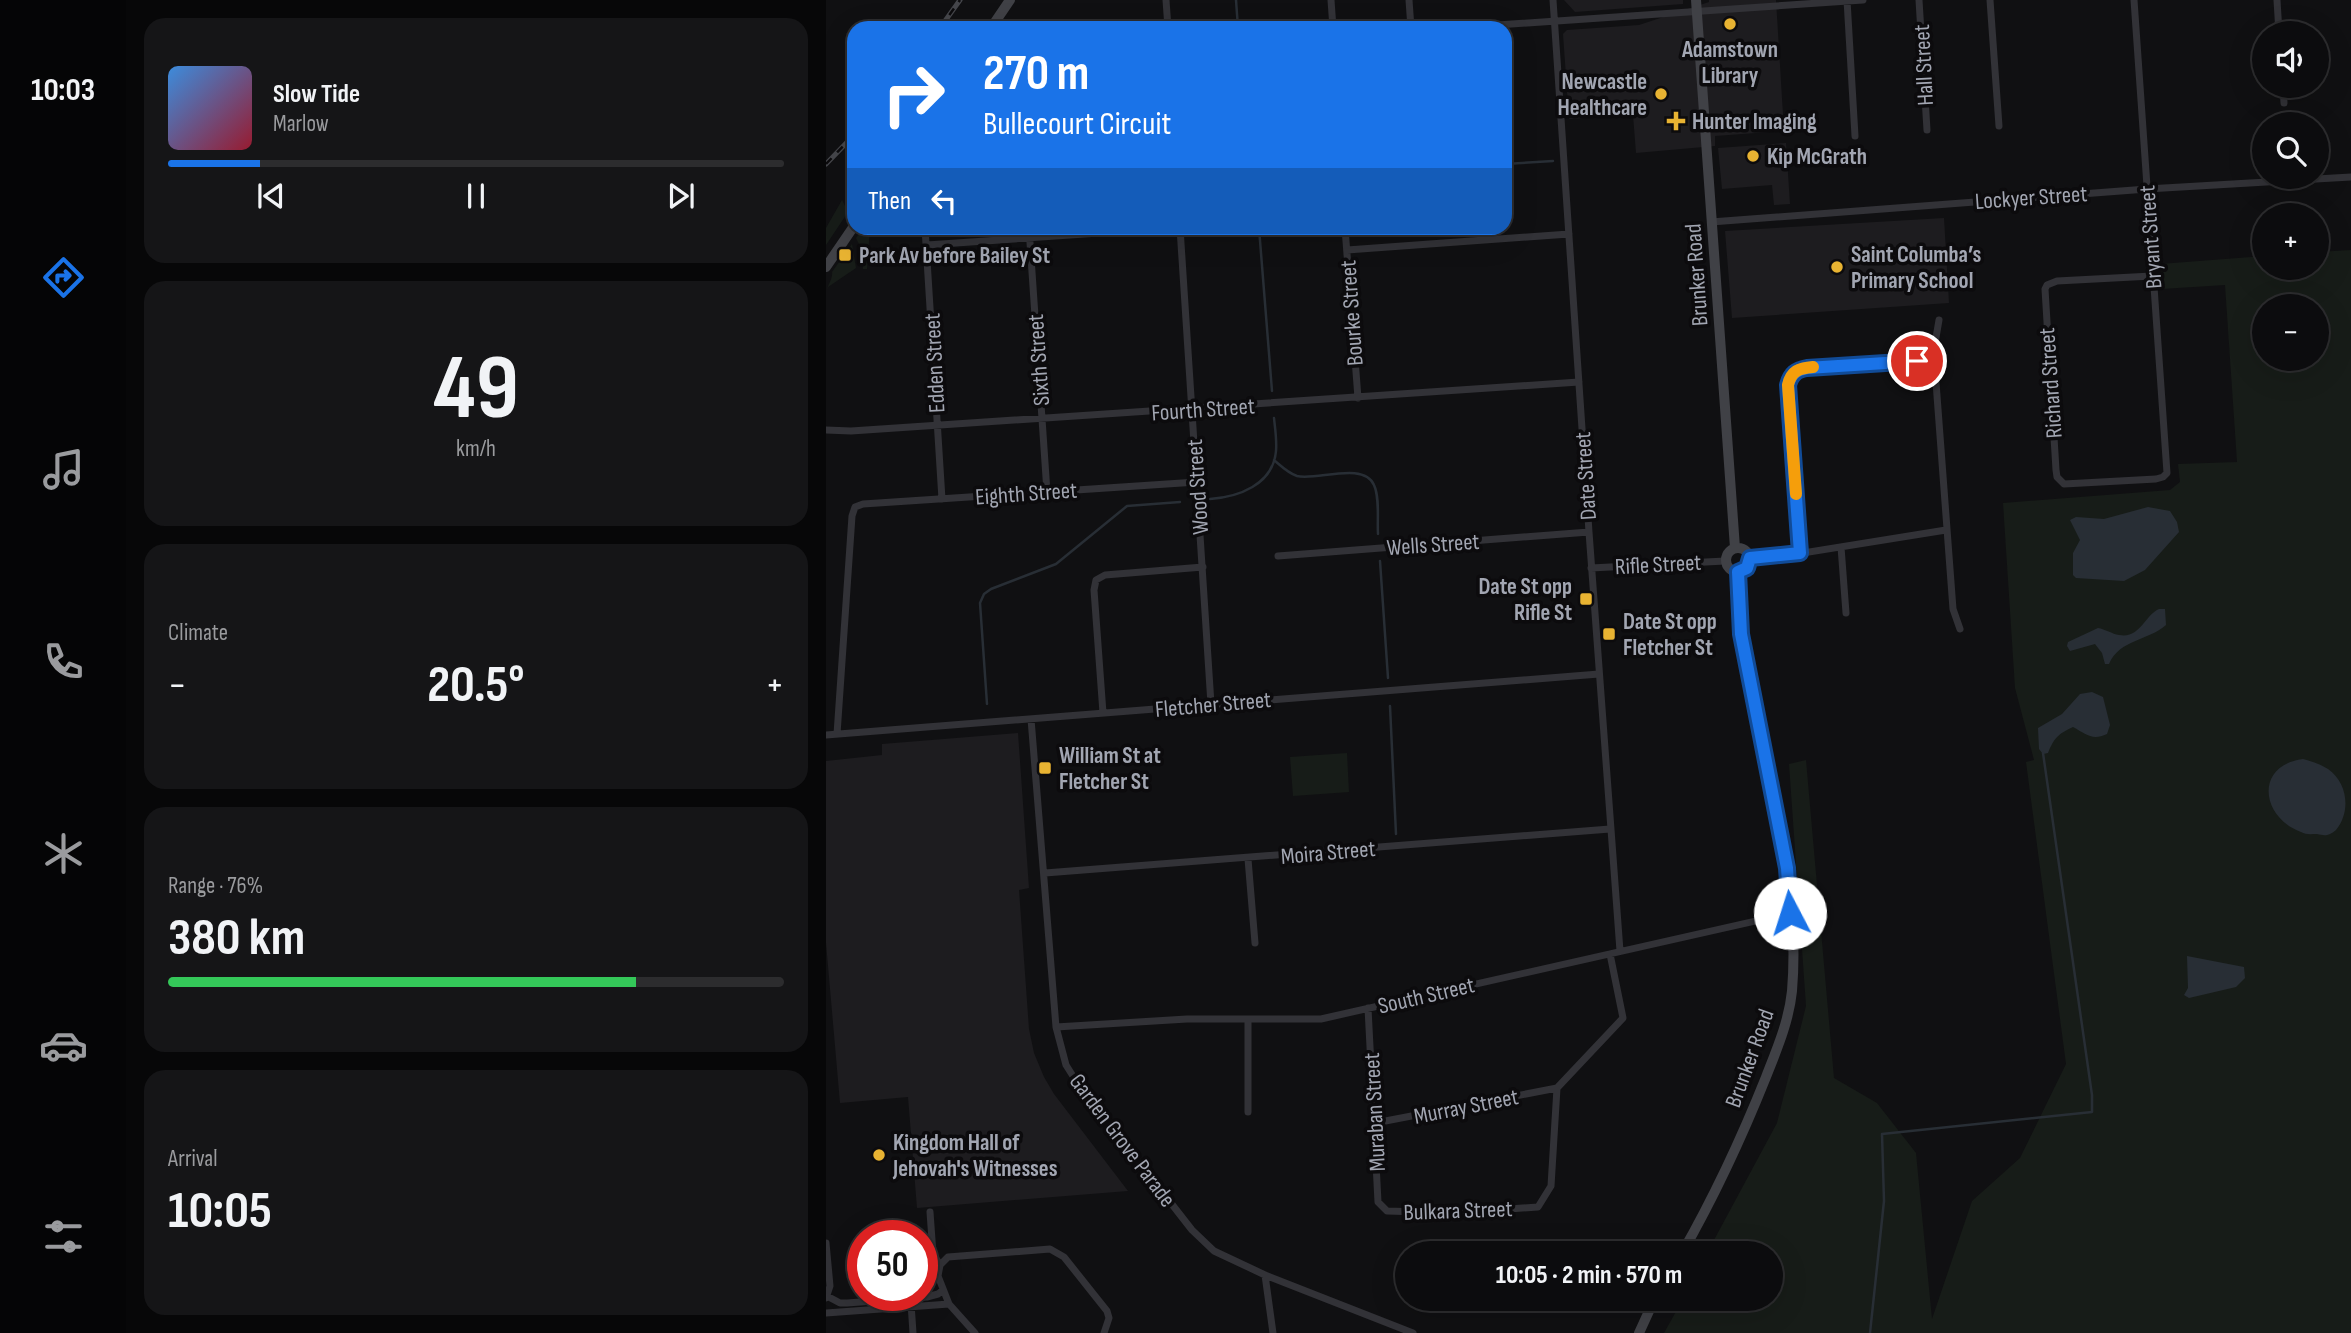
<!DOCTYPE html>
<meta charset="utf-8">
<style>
body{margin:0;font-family:"Sofia Sans Condensed",sans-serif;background:#151517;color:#f1f3f6;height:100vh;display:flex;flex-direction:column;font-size:26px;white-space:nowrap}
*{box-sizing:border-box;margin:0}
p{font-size:23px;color:#9a9b9e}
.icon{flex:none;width:38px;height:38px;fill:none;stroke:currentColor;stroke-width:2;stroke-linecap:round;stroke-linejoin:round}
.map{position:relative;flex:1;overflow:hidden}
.panel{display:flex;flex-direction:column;gap:18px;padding:18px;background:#070708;width:700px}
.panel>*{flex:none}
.top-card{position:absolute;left:21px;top:21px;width:665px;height:214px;border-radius:21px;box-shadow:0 7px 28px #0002,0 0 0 2px #2c2c2e;background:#1a73e8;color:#fff;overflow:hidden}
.tools{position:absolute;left:1426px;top:21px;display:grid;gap:14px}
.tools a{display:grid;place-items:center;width:77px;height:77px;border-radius:50%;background:#0c0c0e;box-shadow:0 7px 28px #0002,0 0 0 2px #2c2c2e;font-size:35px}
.speed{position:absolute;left:21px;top:1220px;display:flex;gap:14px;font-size:35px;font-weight:700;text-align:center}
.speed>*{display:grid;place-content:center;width:91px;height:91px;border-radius:50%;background:#0c0c0e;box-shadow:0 7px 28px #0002,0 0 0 2px #2c2c2e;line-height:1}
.speed .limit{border:10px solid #d22;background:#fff;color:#111}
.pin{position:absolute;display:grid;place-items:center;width:60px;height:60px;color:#fff;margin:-30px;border:4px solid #fff;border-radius:50%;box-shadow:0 2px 7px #0007}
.me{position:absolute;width:77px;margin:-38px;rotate:355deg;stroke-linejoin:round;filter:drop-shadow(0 0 5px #0008)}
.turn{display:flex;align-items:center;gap:24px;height:147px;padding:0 21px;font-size:32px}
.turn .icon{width:91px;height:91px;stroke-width:2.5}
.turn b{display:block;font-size:49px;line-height:60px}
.then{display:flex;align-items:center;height:66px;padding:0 21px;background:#0003;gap:14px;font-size:26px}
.big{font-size:52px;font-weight:700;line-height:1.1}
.panel .card{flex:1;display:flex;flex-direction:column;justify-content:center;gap:10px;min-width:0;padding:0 24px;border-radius:21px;background:#151517}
.panel .dial{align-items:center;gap:0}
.dial b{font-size:91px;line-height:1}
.song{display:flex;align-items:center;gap:21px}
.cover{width:84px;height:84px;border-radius:10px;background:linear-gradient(135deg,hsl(210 70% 55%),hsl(350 70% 35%))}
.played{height:7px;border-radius:4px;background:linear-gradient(90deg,#1a73e8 15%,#2c2c2e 15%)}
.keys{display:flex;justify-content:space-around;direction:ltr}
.heat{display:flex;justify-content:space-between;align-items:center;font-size:38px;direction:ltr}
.charge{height:10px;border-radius:5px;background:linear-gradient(90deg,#34c759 76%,#2c2c2e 0)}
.trip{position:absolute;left:569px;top:1241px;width:388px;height:70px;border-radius:35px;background:#0c0c0e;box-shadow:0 7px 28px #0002,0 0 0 2px #2c2c2e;font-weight:700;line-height:70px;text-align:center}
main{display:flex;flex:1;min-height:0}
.dock{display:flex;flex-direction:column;width:126px;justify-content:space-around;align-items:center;background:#050506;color:#9a9b9e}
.dock .icon{width:49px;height:49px}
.dock .current{color:#1a73e8}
.dock b{font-size:32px;color:#f1f3f6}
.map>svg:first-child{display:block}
</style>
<main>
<nav class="dock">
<b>10:03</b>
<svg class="icon current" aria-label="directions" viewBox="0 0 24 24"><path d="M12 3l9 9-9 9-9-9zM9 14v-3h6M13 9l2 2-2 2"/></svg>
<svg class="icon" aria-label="music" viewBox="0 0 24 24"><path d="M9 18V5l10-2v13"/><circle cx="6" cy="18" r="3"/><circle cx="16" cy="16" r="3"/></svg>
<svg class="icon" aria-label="phone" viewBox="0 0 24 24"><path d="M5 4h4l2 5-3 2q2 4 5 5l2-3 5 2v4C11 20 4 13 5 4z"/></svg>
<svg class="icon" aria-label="climate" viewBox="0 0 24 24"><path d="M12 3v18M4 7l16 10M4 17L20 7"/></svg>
<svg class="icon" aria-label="car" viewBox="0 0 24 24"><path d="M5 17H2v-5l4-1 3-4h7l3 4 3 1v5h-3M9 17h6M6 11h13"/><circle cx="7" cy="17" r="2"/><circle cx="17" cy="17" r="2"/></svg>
<svg class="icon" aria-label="filters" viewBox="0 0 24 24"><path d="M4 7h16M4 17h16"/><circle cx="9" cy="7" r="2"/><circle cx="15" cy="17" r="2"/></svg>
</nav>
<section class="panel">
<div class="card">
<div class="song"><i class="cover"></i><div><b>Slow Tide</b><p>Marlow</p></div></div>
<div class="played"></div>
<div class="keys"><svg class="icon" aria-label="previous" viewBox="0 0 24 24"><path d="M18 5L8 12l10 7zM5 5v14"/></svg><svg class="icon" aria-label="pause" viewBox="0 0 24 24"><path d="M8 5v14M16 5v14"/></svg><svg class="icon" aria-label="next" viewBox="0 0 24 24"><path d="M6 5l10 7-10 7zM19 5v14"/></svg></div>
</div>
<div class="card dial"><b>49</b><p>km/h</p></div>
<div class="card"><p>Climate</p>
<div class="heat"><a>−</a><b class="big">20.5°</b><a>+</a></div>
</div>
<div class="card"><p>Range · 76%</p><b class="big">380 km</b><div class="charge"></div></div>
<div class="card"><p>Arrival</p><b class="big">10:05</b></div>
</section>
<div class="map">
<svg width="1525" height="1333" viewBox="0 0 1525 1333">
<rect width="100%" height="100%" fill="#101012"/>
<path fill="#1d1c1f" d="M 738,0 L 857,0 L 857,4 L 749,12 Z
M 883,0 L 950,0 L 958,131 L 889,136 L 889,146 L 810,153 L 807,115 L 743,119 L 737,34 L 741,30 L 813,25 L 883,2 Z
M 960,143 L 964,204 L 948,205 L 946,185 L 896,189 L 892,148 Z
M 1118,218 L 1123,303 L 906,318 L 899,231 Z
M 192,733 L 203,888 L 193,890 L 203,1029 L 208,1053 L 218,1077 L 228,1094 L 302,1191 L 91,1208 L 82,1097 L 14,1103 L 0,943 L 0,761 L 56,755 L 56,744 Z"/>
<path fill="#171c18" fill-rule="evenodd" d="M 16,200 L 22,212 L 0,245 L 0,228 Z
M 37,228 L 44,229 L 41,269 L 37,269 L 35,248 L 30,238 Z
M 26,244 L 30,268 L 2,287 L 1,290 C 2,284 7,279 6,272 Z
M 1525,250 L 1525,1333 L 838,1333 L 857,1299 L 945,1298 L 945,1253 L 881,1253 L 951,1123 L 980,1006 L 963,764 L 980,760 L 1008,1078 L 1051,1103 L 1090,1153 L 1106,1319 L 1146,1201 L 1194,1158 L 1240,1064 L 1200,762 L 1208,760 L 1189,688 L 1177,503 L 1344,490 L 1354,482 L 1352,464 L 1411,462 L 1399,285 L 1336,289 L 1334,264 L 1438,256 L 1438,268 L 1491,268 L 1491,252 ZM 1438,306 L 1491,306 L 1491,359 L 1438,359 Z
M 521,753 L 523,792 L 467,796 L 464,757 Z"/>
<path fill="#282e35" d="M 1322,507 L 1344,511 L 1351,522 L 1353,532 L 1319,570 L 1298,581 L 1250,578 L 1247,575 L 1247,553 L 1254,540 L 1244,520 L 1250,517 L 1278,519 Z
M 1333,609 L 1339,609 L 1340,625 C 1322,641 1294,639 1283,664 L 1279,664 L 1276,653 L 1269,644 L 1244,651 L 1241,646 L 1242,642 L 1272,628 C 1279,629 1286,634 1293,635 C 1314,639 1318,616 1333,609 Z
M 1266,692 L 1277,697 L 1284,725 L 1281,734 C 1266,741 1260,734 1247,727 C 1232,734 1228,738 1222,753 L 1217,754 L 1213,749 L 1212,728 L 1236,714 L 1254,694 Z
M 1477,759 C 1485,761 1494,764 1502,769 C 1522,783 1525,812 1510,830 C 1503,836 1499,836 1491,834 C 1485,834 1480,835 1475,832 C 1434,817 1429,765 1477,759 Z
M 1361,956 L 1418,967 L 1419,978 L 1410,987 L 1363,998 L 1358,995 L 1362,988 Z"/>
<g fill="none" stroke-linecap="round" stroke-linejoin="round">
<path stroke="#282e35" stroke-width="2.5" d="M 410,0 L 412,28
M 679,164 L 727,161
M 433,228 L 446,391
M 448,460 C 455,466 462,473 471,476 C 490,481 538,461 548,485 C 554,498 551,520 552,534
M 384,499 C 412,497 447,485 450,451 C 451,440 449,428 448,418
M 554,561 L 562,678
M 161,704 L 154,603 L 158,594 L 165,589 L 230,564 L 301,506 L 354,502
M 564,706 L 570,834
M 1044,1333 L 1058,1201 L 1056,1134 L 1266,1112 L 1266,1095 L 1217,753"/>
<path stroke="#323237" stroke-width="7" d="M 340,0 L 342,28
M 505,0 L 507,28
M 583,0 L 585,28
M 727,0 L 763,532 L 794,951
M 1021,0 L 1029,136
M 1093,0 L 1101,130
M 1164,0 L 1173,126
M 1308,0 L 1341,473 L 1337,477 L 1330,479 L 1238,484 L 1231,477 L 1230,470 L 1219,289 L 1221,285 L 1231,281 L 1326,276
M 1451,0 L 1453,33
M 628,28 L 1037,0
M 1457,86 L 1458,103
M 885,222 L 1321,189 L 1525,177
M 99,228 L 116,499
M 203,228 L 221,492
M 354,228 L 385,704
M 519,228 L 532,398
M 101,245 L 345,228
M 521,250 L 743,234
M 1106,361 L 1113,320
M 0,430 L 25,431 L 753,382
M 1015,547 L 1020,613
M 974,553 L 962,385 L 964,376 L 974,369 L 981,368 L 1106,361 L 1109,369 L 1127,609 L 1134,629
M 452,556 L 763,532
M 924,558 L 946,558 L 1120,530
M 765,568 L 899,561
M 277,713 L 268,590 L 270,580 L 279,575 L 377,567
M 205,719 L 230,1027 L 240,1065 L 252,1084 L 366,1230 L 388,1251 L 439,1275 L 587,1333
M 11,734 L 26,516 L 29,507 L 37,504 L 371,482
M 0,735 L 773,674
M 422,859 L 429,943
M 219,873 L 784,829
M 542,1008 L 552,1202 L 561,1211 L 627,1213 L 712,1207 L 725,1186 L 731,1088 L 797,1018 L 784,954
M 422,1020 L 422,1112
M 230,1027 L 361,1019 L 495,1019 L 965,913
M 549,1123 L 731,1088
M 104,1212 L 107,1254 L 114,1265
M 0,1243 L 4,1286 L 0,1298
M 439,1275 L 447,1333
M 1,1296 L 14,1303 L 21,1303 L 101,1297 L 112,1294 L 117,1290
M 85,1303 L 87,1333
M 0,1313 L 123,1304
M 149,1333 L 123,1304 L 112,1276 L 114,1265 L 122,1257 L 224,1249 L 238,1257 L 281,1311 L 283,1318 L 278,1333"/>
<path stroke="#404146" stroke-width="10" d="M 870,0 L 909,548
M 165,28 L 184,0
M 0,267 L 28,226
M900 560a12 12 0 1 1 24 0a12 12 0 1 1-24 0Z
M 856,1253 C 888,1197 916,1137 940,1077 C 951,1049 963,1021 966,991 C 976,871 934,753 916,636 C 913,615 913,593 912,572
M 813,1333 L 829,1298"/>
<g stroke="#45464b" stroke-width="5">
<path id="rail" d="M 114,28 L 134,0
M 0,164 L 28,135"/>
</g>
<use href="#rail" stroke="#0c0b0d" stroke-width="2.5" stroke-dasharray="8" stroke-linecap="butt"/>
</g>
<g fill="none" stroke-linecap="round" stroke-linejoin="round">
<g stroke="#114b97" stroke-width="18">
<path id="route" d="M 964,913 L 961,868 L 915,634 L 912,572 L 921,568 L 924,558 L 974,553 L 962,385 C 965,374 970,370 981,368 L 1091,361"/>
</g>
<use href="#route" stroke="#1a73e8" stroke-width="12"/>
<path stroke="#f59e0b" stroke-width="12" d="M 970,494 L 962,385 C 965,371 973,368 987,367"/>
</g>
<g fill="#e8b332" stroke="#0c0b0d" stroke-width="2.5">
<circle cx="904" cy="24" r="7"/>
<circle cx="835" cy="94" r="7"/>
<path d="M846.5 110.5h7v7h7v7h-7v7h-7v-7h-7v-7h7z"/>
<circle cx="927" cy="156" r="7"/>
<rect x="12" y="248" width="14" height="14" rx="3.5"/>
<circle cx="1011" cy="267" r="7"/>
<rect x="753" y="592" width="14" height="14" rx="3.5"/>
<rect x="776" y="627" width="14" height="14" rx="3.5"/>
<rect x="212" y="761" width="14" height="14" rx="3.5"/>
<circle cx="53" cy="1155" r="7"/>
</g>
<g text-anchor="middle" stroke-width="7" stroke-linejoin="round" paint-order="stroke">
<g font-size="23" font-weight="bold" fill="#a2a6b2" stroke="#0c0b0d" text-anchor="start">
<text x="904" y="57" text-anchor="middle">Adamstown<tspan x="904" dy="26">Library</tspan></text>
<text x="821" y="89" text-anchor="end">Newcastle<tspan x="821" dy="26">Healthcare</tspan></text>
<text x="866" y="129">Hunter Imaging</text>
<text x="941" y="164">Kip McGrath</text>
<text x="1025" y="262">Saint Columba’s<tspan x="1025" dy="26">Primary School</tspan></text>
<text x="33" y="263">Park Av before Bailey St</text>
<text x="746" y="594" text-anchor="end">Date St opp<tspan x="746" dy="26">Rifle St</tspan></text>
<text x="797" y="629">Date St opp<tspan x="797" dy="26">Fletcher St</tspan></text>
<text x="233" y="763">William St at<tspan x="233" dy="26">Fletcher St</tspan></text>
<text x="67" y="1150">Kingdom Hall of<tspan x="67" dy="26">Jehovah's Witnesses</tspan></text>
</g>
<g font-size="23" fill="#a2a6b2" stroke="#0c0b0d">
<text transform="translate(1097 65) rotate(-93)" y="8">Hall Street</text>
<text transform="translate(1205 197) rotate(-4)" y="8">Lockyer Street</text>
<text transform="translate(1324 237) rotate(-94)" y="8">Bryant Street</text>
<text transform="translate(870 275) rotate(-94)" y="8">Brunker Road</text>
<text transform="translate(525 313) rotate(-94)" y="8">Bourke Street</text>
<text transform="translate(212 360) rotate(-94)" y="8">Sixth Street</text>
<text transform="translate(108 363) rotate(-93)" y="8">Edden Street</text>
<text transform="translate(1224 383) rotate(-94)" y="8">Richard Street</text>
<text transform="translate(377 409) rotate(-4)" y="8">Fourth Street</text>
<text transform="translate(759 476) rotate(-94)" y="8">Date Street</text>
<text transform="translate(371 487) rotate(-94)" y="8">Wood Street</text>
<text transform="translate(200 493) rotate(-4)" y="8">Eighth Street</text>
<text transform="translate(607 544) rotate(-4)" y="8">Wells Street</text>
<text transform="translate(832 564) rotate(-3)" y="8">Rifle Street</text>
<text transform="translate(387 704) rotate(-5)" y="8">Fletcher Street</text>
<text transform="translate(502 852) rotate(-5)" y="8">Moira Street</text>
<text transform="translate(600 995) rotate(-13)" y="8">South Street</text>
<text transform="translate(923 1058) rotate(-70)" y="8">Brunker Road</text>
<text transform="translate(640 1106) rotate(-11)" y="8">Murray Street</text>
<text transform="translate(548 1112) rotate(-93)" y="8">Muraban Street</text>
<text transform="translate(297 1140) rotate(53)" y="8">Garden Grove Parade</text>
<text transform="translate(632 1210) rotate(-2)" y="8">Bulkara Street</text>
</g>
</g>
</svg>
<div class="tools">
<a><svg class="icon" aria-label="sound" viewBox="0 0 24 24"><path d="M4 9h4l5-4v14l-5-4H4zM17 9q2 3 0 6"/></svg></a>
<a><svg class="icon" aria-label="search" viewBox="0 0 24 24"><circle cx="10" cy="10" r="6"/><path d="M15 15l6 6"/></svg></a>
<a>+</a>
<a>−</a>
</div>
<div class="speed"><div class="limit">50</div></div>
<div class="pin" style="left:1091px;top:361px;background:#d93025"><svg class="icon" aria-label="arrive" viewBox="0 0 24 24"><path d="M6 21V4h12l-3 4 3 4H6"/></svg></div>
<svg class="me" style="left:964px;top:913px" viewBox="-20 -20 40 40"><circle r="19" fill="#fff"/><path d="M0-13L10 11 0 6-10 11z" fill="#1a73e8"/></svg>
<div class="trip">10:05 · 2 min · 570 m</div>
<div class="top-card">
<div class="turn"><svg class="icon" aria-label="right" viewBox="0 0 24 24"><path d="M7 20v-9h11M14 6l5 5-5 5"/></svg><div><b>270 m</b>Bullecourt Circuit</div></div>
<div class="then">Then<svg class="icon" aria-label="left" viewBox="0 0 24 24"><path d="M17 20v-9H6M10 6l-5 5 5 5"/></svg></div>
</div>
</div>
</main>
